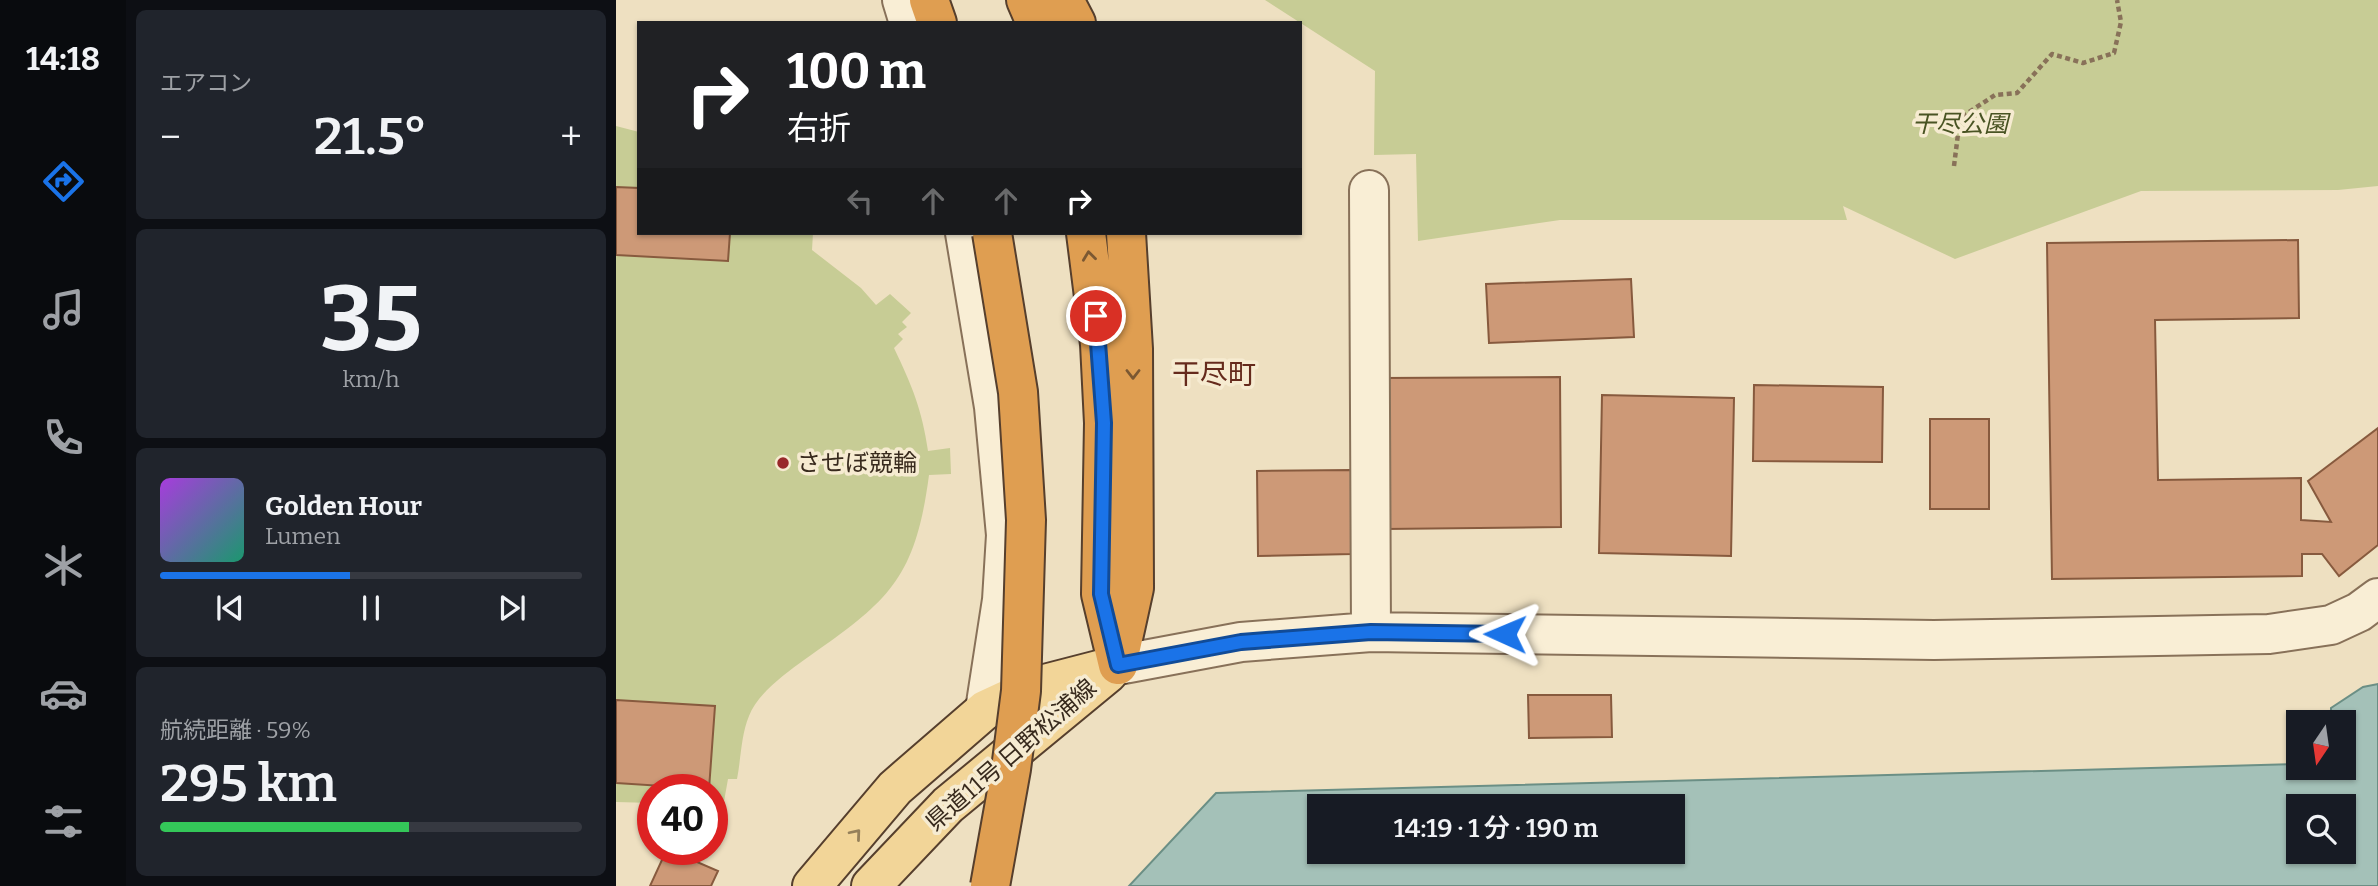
<!DOCTYPE html>
<html lang="ja">
<meta charset="utf-8">
<style>
body{margin:0;font-family:Bitter,"Noto Sans JP",serif;background:#20242c;color:#f1f3f6;height:100vh;display:flex;flex-direction:column;font-size:26px;white-space:nowrap}
*{box-sizing:border-box;margin:0}
p{font-size:23px;color:#9ea1a6}
.icon{flex:none;width:38px;height:38px;fill:none;stroke:currentColor;stroke-width:2;stroke-linecap:round;stroke-linejoin:round}
.map{position:relative;flex:1;overflow:hidden}
.details{display:flex;flex-direction:column;gap:10px;padding:10px;background:#0d0f14;width:490px}
.details>*{flex:none}
.top-card{position:absolute;left:21px;top:21px;width:665px;height:214px;border-radius:0px;box-shadow:0 2px 5px #0004;background:#202124;color:#fff;overflow:hidden}
.needle{width:46px;rotate:193deg}
.fabs{position:absolute;left:1670px;top:710px;display:grid;gap:14px}
.fabs a{display:grid;place-items:center;width:70px;height:70px;border-radius:0px;background:#171b24;box-shadow:0 2px 5px #0004;font-size:35px}
.speed{position:absolute;left:21px;top:774px;display:flex;gap:14px;font-size:35px;font-weight:700;text-align:center}
.speed>*{display:grid;place-content:center;width:91px;height:91px;border-radius:50%;background:#171b24;box-shadow:0 2px 5px #0004;line-height:1}
.speed .limit{border:10px solid #d22;background:#fff;color:#111}
.pin{position:absolute;display:grid;place-items:center;width:60px;height:60px;color:#fff;margin:-30px;border:4px solid #fff;border-radius:50%;box-shadow:0 2px 7px #0007}
.me{position:absolute;width:77px;margin:-38px;rotate:271deg;stroke-linejoin:round;filter:drop-shadow(0 0 5px #0008)}
.turn{display:flex;align-items:center;gap:24px;height:147px;padding:0 35px;font-size:32px}
.turn .icon{width:91px;height:91px;stroke-width:2.5}
.turn b{display:block;font-size:49px;line-height:60px}
.lanes{display:flex;align-items:center;height:66px;padding:0 35px;background:#0003;justify-content:center;gap:35px;direction:ltr}
.lanes .off{opacity:.35}
.big{font-size:52px;font-weight:600;line-height:1.1}
.details .card{flex:1;display:flex;flex-direction:column;justify-content:center;gap:10px;min-width:0;padding:0 24px;border-radius:10px;background:#20242c}
.details .dial{align-items:center;gap:0}
.dial b{font-size:91px;line-height:1}
.song{display:flex;align-items:center;gap:21px}
.cover{width:84px;height:84px;border-radius:10px;background:linear-gradient(135deg,hsl(280 70% 55%),hsl(160 70% 35%))}
.played{height:7px;border-radius:4px;background:linear-gradient(90deg,#1a73e8 45%,#363941 45%)}
.keys{display:flex;justify-content:space-around;direction:ltr}
.heat{display:flex;justify-content:space-between;align-items:center;font-size:38px;direction:ltr}
.charge{height:10px;border-radius:5px;background:linear-gradient(90deg,#34c759 59%,#363941 0)}
.trip{position:absolute;left:691px;top:794px;width:378px;height:70px;border-radius:0px;background:#171b24;box-shadow:0 2px 5px #0004;font-weight:600;line-height:70px;text-align:center}
main{display:flex;flex:1;min-height:0}
.dock{display:flex;flex-direction:column;width:126px;justify-content:space-around;align-items:center;background:#090b0e;color:#9ea1a6}
.dock .icon{width:49px;height:49px}
.dock .selected{color:#1a73e8}
.dock b{font-size:32px;color:#f1f3f6}
.map>svg:first-child{display:block}
</style>
<main>
<nav class="dock">
<b>14:18</b>
<svg class="icon selected" aria-label="directions" viewBox="0 0 24 24"><path d="M12 3l9 9-9 9-9-9zM9 14v-3h6M13 9l2 2-2 2"/></svg>
<svg class="icon" aria-label="music" viewBox="0 0 24 24"><path d="M9 18V5l10-2v13"/><circle cx="6" cy="18" r="3"/><circle cx="16" cy="16" r="3"/></svg>
<svg class="icon" aria-label="phone" viewBox="0 0 24 24"><path d="M5 4h4l2 5-3 2q2 4 5 5l2-3 5 2v4C11 20 4 13 5 4z"/></svg>
<svg class="icon" aria-label="climate" viewBox="0 0 24 24"><path d="M12 3v18M4 7l16 10M4 17L20 7"/></svg>
<svg class="icon" aria-label="car" viewBox="0 0 24 24"><path d="M5 17H2v-5l4-1 3-4h7l3 4 3 1v5h-3M9 17h6M6 11h13"/><circle cx="7" cy="17" r="2"/><circle cx="17" cy="17" r="2"/></svg>
<svg class="icon" aria-label="filters" viewBox="0 0 24 24"><path d="M4 7h16M4 17h16"/><circle cx="9" cy="7" r="2"/><circle cx="15" cy="17" r="2"/></svg>
</nav>
<section class="details">
<div class="card"><p>エアコン</p>
<div class="heat"><a>−</a><b class="big">21.5°</b><a>+</a></div>
</div>
<div class="card dial"><b>35</b><p>km/h</p></div>
<div class="card">
<div class="song"><i class="cover"></i><div><b>Golden Hour</b><p>Lumen</p></div></div>
<div class="played"></div>
<div class="keys"><svg class="icon" aria-label="previous" viewBox="0 0 24 24"><path d="M18 5L8 12l10 7zM5 5v14"/></svg><svg class="icon" aria-label="pause" viewBox="0 0 24 24"><path d="M8 5v14M16 5v14"/></svg><svg class="icon" aria-label="next" viewBox="0 0 24 24"><path d="M6 5l10 7-10 7zM19 5v14"/></svg></div>
</div>
<div class="card"><p>航続距離 · 59%</p><b class="big">295 km</b><div class="charge"></div></div>
</section>
<div class="map">
<svg width="1762" height="886" viewBox="0 0 1762 886">
<rect width="100%" height="100%" fill="#eee0c1"/>
<path fill="#c7cc95" d="M 649,0 L 1762,0 L 1762,186 L 1722,190 L 1525,191 L 1339,259 L 1227,206 L 1231,220 L 944,220 L 802,241 L 800,154 L 758,155 L 759,71 Z
M 0,126 L 23,132 L 23,233 L 197,233 L 196,250 L 245,288 L 260,305 L 274,294 L 295,313 L 286,322 L 291,327 L 282,334 L 287,339 L 278,348 C 296,386 306,409 312,451 L 334,448 L 335,474 L 313,475 C 299,581 272,601 188,660 C 170,673 141,694 133,716 C 125,735 125,759 121,779 L 112,779 L 107,807 L 96,806 L 96,789 L 37,789 L 37,803 L 0,802 Z"/>
<path fill="#a4c1b8" stroke="#6b8f85" stroke-width="2" fill-rule="evenodd" d="M 1762,684 L 1762,886 L 513,886 L 600,793 L 1682,764 L 1682,768 L 1727,768 L 1727,723 L 1715,723 L 1715,708 L 1747,687 ZM 704,807 L 1057,807 L 1057,852 L 704,852 ZM 1682,807 L 1727,807 L 1727,852 L 1682,852 Z"/>
<path fill="#cd9977" stroke="#875a3e" stroke-width="2" d="M 0,187 L 23,188 L 23,233 L 114,233 L 112,261 L 0,255 Z
M 1682,240 L 1683,318 L 1539,320 L 1542,480 L 1685,478 L 1685,520 L 1715,522 L 1692,481 L 1762,428 L 1762,545 L 1723,576 L 1706,554 L 1686,554 L 1686,576 L 1436,579 L 1431,243 Z
M 1015,279 L 1018,337 L 873,343 L 870,284 Z
M 944,377 L 945,527 L 769,529 L 767,378 Z
M 1138,385 L 1267,387 L 1266,462 L 1137,461 Z
M 986,395 L 1118,398 L 1115,556 L 983,553 Z
M 1314,419 L 1373,419 L 1373,509 L 1314,509 Z
M 735,470 L 736,554 L 642,556 L 641,471 Z
M 912,695 L 995,695 L 996,737 L 913,738 Z
M 0,700 L 99,706 L 93,789 L 0,783 Z
M 51,849 L 102,871 L 95,886 L 34,886 Z"/>
<g fill="none" stroke-linecap="round" stroke-linejoin="round">
<g stroke="#887159" stroke-width="42">
<path id="minor" d="M 286,0 L 293,23
M 753,190 L 755,632
M 349,233 L 378,407 L 390,535 L 386,600 L 369,710
M 502,665 L 625,642 L 755,632 L 1318,640 L 1653,634 L 1715,625 L 1743,612 L 1762,598"/>
</g>
<g stroke="#563f2d" stroke-width="42">
<path id="major" d="M 196,886 L 279,788 L 369,710 L 421,686 L 502,665
M 255,886 L 332,805 L 492,673"/>
</g>
<g stroke="#563f2d" stroke-width="42">
<path id="highway" d="M 313,0 L 321,23
M 410,0 L 420,23
M 448,0 L 460,23
M 470,233 L 484,344 L 488,423 L 485,594 L 502,665
M 504,652 L 518,588 L 517,349 L 510,233"/>
</g>
<path stroke="#887159" stroke-width="4.5" stroke-dasharray="5 3.5" stroke-linecap="butt" d="M 1338,166 L 1344,118 L 1379,95 L 1401,93 L 1436,54 L 1467,63 L 1498,53 L 1505,22 L 1501,0"/>
<use href="#minor" stroke="#f9eed5" stroke-width="38"/>
<use href="#major" stroke="#f2d598" stroke-width="38"/>
<use href="#highway" stroke="#df9e51" stroke-width="38"/>
<g stroke="#563f2d" stroke-width="42" stroke-linecap="butt">
<path id="highway-bridge" d="M 374,886 L 395,769 L 405,691 L 410,520 L 402,392 L 376,233"/>
</g>
<use href="#highway-bridge" stroke="#df9e51" stroke-width="38"/>
</g>
<defs><path id="oneway-chevron" d="M-2-3.5L2.5 0L-2 3.5" fill="none" stroke-width="1.6" stroke-linecap="round" stroke-linejoin="round" transform="scale(1.75)"/></defs>
<g stroke="#7b5832">
<use href="#oneway-chevron" transform="translate(473 256) rotate(-97)"/>
<use href="#oneway-chevron" transform="translate(517 374) rotate(90)"/>
</g>
<use stroke="#95805a" href="#oneway-chevron" transform="translate(240 834) rotate(-50)"/>
<g fill="none" stroke-linecap="round" stroke-linejoin="round">
<g stroke="#114b97" stroke-width="18">
<path id="route" d="M 480,316 L 488,423 L 485,594 L 502,665 L 625,642 L 755,632 L 889,634"/>
</g>
<use href="#route" stroke="#1a73e8" stroke-width="12"/>
</g>
<circle fill="#98282a" stroke="#f6ebd1" stroke-width="2.5" cx="167" cy="463" r="7"/>
<g text-anchor="middle" stroke-width="7" stroke-linejoin="round" paint-order="stroke">
<g font-size="24" font-style="italic" fill="#495423" stroke="#f6ebd1">
<text x="1344" y="132">干尽公園</text>
</g>
<g font-size="24" fill="#382a1d" stroke="#f6ebd1" text-anchor="start">
<text x="181" y="471">させぼ競輪</text>
</g>
<g font-size="24" fill="#382a1d" stroke="#f6ebd1">
<text transform="translate(395 755) rotate(-41)" y="8">県道11号 日野松浦線</text>
</g>
<g font-size="28" fill="#652a1c" stroke="#f6ebd1">
<text x="598" y="384">干尽町</text>
</g>
</g>
</svg>
<div class="fabs">
<a><svg class="needle" viewBox="-14 -14 28 28"><path d="M0-13l5 13h-10z" fill="#e53935"/><path d="M0 13l5-13h-10z" fill="#9ea1a6"/></svg></a>
<a><svg class="icon" aria-label="search" viewBox="0 0 24 24"><circle cx="10" cy="10" r="6"/><path d="M15 15l6 6"/></svg></a>
</div>
<div class="speed"><div class="limit">40</div></div>
<div class="pin" style="left:480px;top:316px;background:#d93025"><svg class="icon" aria-label="arrive" viewBox="0 0 24 24"><path d="M6 21V4h12l-3 4 3 4H6"/></svg></div>
<svg class="me" style="left:889px;top:634px" viewBox="-20 -20 40 40"><path d="M0-17L14 15 0 8-14 15z" fill="#1a73e8" stroke="#fff" stroke-width="4"/></svg>
<div class="trip">14:19 · 1 分 · 190 m</div>
<div class="top-card">
<div class="turn"><svg class="icon" aria-label="right" viewBox="0 0 24 24"><path d="M7 20v-9h11M14 6l5 5-5 5"/></svg><div><b>100 m</b>右折</div></div>
<div class="lanes"><svg class="icon off" aria-label="left" viewBox="0 0 24 24"><path d="M17 20v-9H6M10 6l-5 5 5 5"/></svg><svg class="icon off" aria-label="ahead" viewBox="0 0 24 24"><path d="M12 20V5M6 11l6-6 6 6"/></svg><svg class="icon off" aria-label="ahead" viewBox="0 0 24 24"><path d="M12 20V5M6 11l6-6 6 6"/></svg><svg class="icon" aria-label="right" viewBox="0 0 24 24"><path d="M7 20v-9h11M14 6l5 5-5 5"/></svg></div>
</div>
</div>
</main>
